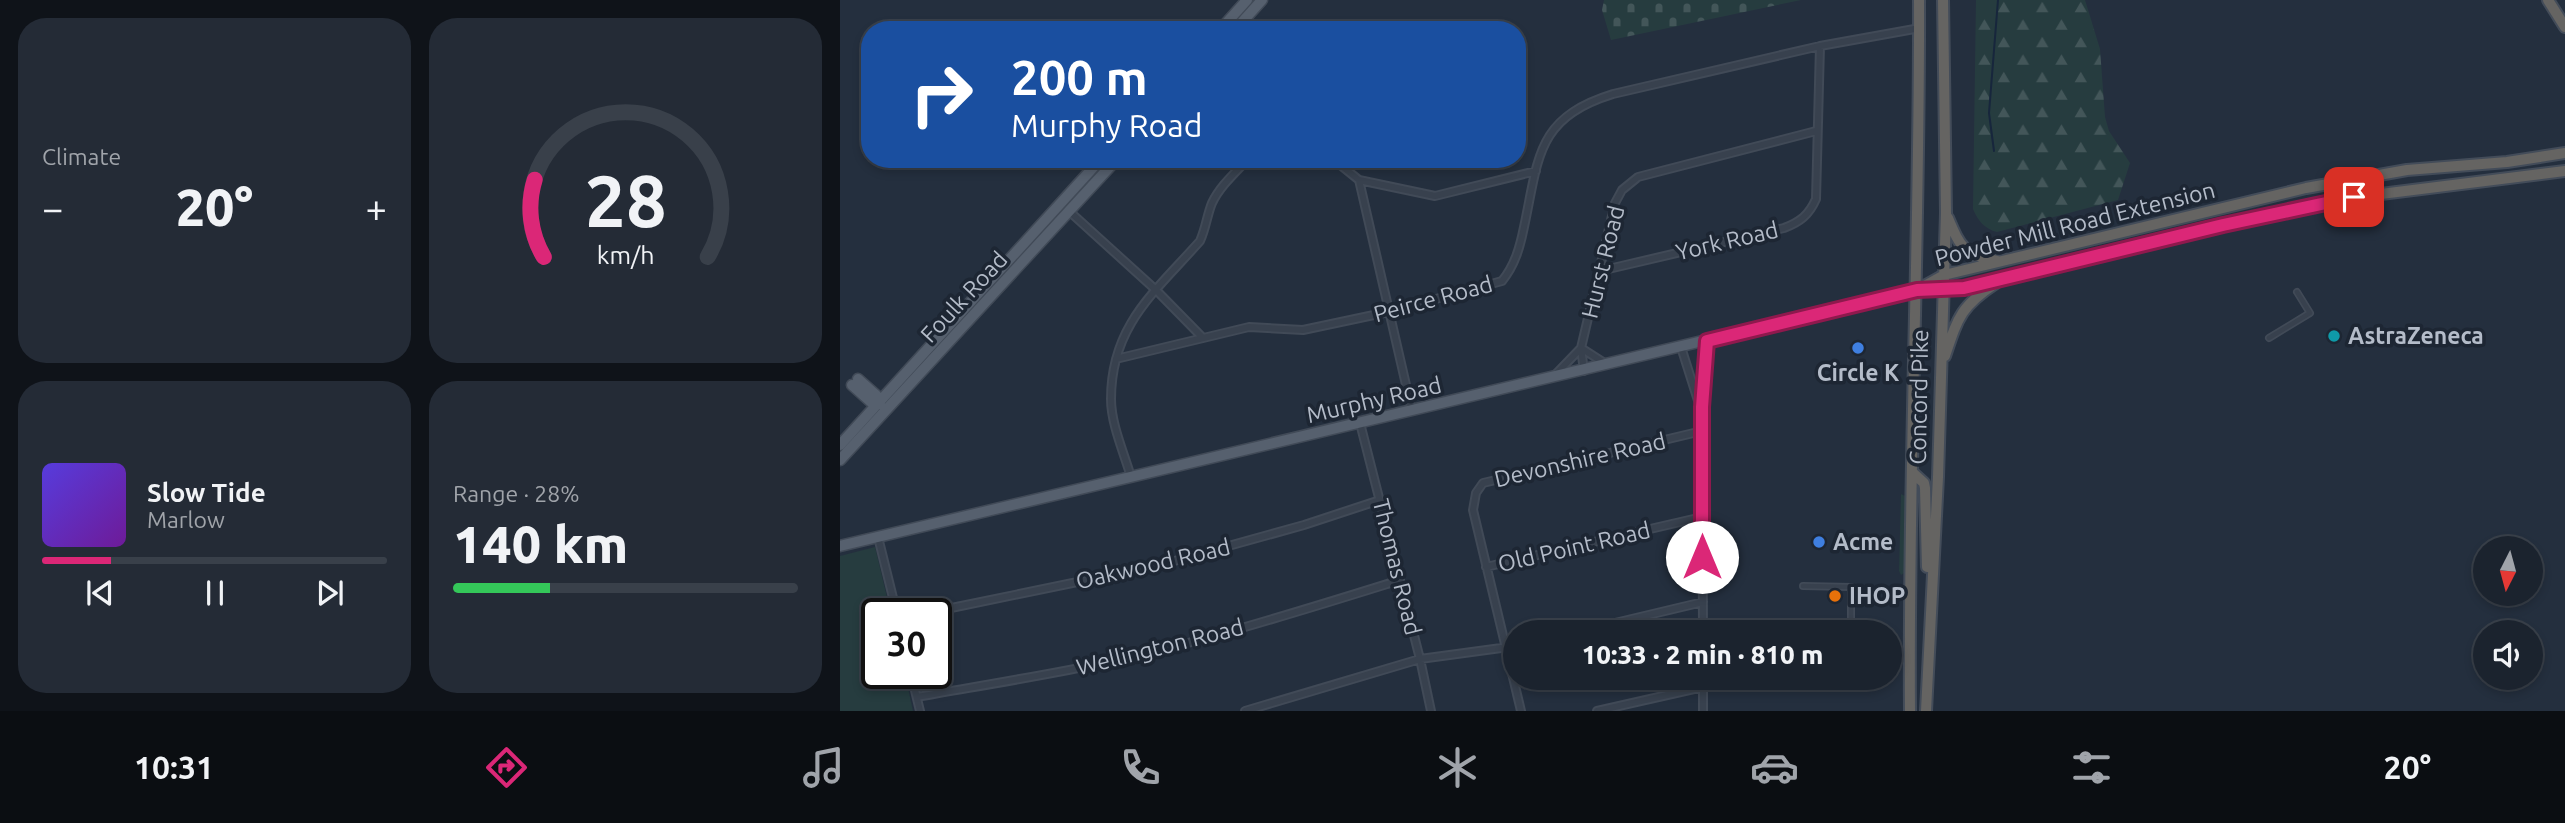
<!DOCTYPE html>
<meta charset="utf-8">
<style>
body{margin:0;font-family:Ubuntu,sans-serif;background:#242b36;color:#f1f3f6;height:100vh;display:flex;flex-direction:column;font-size:26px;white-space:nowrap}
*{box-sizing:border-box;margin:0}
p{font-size:23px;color:#a0a4aa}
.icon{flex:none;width:38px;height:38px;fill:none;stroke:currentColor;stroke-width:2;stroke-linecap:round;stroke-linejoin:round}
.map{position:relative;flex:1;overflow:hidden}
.details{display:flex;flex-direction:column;gap:18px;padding:18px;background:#0f1319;width:840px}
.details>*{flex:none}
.guide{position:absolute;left:21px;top:21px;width:665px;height:147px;border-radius:28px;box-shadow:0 4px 10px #0003,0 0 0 2px #39404a;background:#1a4fa0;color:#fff;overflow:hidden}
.needle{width:46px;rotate:186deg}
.controls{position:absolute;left:1633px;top:536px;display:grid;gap:14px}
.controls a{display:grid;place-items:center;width:70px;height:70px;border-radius:50%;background:#1b232e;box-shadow:0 4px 10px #0003,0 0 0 2px #39404a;font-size:35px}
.speed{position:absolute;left:21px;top:598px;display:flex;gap:14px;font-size:35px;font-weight:700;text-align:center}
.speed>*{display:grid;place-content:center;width:91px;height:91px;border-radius:50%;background:#1b232e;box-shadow:0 4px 10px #0003,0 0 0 2px #39404a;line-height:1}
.speed .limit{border:4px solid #111;border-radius:10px;background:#fff;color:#111}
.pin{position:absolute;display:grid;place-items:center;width:60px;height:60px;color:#fff;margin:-30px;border-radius:14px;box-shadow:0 4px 10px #0006}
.me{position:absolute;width:77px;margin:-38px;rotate:0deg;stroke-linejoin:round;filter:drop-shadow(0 0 5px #0008)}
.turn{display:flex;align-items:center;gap:24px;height:147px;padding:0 35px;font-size:32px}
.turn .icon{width:91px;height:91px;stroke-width:2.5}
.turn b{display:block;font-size:49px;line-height:60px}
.big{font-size:52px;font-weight:800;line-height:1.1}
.details .widget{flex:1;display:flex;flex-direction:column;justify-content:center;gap:10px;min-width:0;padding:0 24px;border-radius:28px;background:#242b36}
.details .dial{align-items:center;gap:0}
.dial svg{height:182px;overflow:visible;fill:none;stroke:#39404a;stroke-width:7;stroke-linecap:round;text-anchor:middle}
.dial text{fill:#f1f3f6;stroke:none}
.song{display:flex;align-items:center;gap:21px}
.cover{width:84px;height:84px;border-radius:10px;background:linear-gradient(135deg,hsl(250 70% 55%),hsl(280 70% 35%))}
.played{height:7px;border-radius:4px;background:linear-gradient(90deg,#db2777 20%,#39404a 20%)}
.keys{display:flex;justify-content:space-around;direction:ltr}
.heat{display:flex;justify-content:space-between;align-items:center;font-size:38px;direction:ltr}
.charge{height:10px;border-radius:5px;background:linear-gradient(90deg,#34c759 28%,#39404a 0)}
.details .tiles{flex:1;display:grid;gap:18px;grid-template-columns:repeat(2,1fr)}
.trip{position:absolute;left:663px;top:620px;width:399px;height:70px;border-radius:35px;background:#1b232e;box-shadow:0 4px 10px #0003,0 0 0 2px #39404a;font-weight:800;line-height:70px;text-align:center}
.dock{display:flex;height:112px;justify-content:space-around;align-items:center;background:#0b0e12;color:#a0a4aa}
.dock .icon{width:49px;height:49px}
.dock .active{color:#db2777}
.dock b{font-size:32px;color:#f1f3f6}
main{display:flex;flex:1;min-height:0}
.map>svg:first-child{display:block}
</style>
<main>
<section class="details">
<div class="tiles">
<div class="widget"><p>Climate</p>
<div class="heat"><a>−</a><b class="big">20°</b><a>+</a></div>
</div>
<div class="widget dial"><svg viewBox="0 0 100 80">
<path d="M14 69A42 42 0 1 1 86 69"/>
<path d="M14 69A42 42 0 0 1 10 35" stroke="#db2777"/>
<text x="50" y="56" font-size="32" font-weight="700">28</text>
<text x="50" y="72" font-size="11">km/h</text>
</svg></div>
<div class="widget">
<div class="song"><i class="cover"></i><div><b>Slow Tide</b><p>Marlow</p></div></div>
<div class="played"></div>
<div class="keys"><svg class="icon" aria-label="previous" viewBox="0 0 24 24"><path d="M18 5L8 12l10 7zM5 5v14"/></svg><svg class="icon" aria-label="pause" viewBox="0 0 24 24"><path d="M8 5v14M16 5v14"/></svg><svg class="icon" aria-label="next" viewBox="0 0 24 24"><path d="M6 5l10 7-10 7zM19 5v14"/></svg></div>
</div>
<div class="widget"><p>Range · 28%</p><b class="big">140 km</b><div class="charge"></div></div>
</div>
</section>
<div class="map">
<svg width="1725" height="711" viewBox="0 0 1725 711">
<defs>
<pattern id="forest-firs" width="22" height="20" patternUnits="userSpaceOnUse" patternTransform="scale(1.75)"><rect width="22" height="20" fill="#263c3f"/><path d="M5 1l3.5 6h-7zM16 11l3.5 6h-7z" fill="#435659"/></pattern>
<pattern id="cemetery-stones" width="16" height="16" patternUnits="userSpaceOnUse" patternTransform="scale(1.75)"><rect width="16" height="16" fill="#263c3f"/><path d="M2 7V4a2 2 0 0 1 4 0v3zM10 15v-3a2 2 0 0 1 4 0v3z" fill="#435659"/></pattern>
</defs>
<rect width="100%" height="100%" fill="#242f3e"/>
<path fill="#263c3f" d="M 1061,494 L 1065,496 L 1064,573 L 1061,575 L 1059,571 Z
M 35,547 L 51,614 L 37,614 L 37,674 L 65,674 L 73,711 L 0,711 L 0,556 Z"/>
<path fill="url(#forest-firs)" d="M 1136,0 L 1245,0 L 1260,49 L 1265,117 L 1269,131 L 1290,163 L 1278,200 L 1157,232 C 1145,229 1138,221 1133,209 Z"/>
<path fill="url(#cemetery-stones)" d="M 764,0 L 961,0 L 771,40 L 762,10 Z"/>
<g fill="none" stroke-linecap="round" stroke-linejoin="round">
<path stroke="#17263c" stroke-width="2" d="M 1154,151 L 1149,113 L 1158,0"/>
<g stroke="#414a57" stroke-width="8">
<path id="pedestrian" d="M 1429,338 L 1470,313 L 1457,292
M 963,586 L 1011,587 L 1011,632"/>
</g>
<g stroke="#414a57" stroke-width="10">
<path id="minor" d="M 493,159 L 519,180 L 572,411
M 519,180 L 595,196 L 696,171
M 230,212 L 316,290 L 363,338
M 760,271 L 944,228 C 960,222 969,215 976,199 L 980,46
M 841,347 L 860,407
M 741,348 L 766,364
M 276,359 L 409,327 L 463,330 L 548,312 L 662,281 C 675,265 680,247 684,227 C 699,157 696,118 773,94 L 980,46 L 1080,28
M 744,371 L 741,348 L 775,203 L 782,190 L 798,177 L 976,131
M 715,375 L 741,348
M 520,423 L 580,659 L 591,711
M 291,477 C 284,453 271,424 271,399 C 271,325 315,292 360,241 C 366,228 367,215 372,203 C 380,186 395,173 408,159
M 38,537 L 57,614
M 646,567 L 862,517
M 82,614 L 320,565 L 464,525 L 540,500
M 737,632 L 863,602
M 863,632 L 862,407 L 867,341
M 71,674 L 80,711
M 863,677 L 863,711
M 77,697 C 161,682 246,669 329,648 C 407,628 483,604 560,580
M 405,711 L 580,659 L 676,646
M 681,711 L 633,510 L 636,493 L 643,483 L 862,431
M 757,711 L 863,687"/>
</g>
<g stroke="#414a57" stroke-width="13">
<path id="primary" d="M 380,30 L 407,0
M 395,30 L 422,0
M 18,379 L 36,395 L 37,402
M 12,385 L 31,402 L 40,404
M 0,445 L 261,159
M 0,460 L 277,159
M 0,546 L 1077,290"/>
</g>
<g stroke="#434c59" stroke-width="14">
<path id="trunk" d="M 1708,0 L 1725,27
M 1108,218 C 1121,249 1124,254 1157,261
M 1077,290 L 1104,275 L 1466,188 L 1567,170 L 1667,162 L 1725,153
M 1080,290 L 1124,288 L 1383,224 L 1493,200 L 1725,171
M 1105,356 C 1118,317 1121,306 1156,283
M 1073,473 L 1084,483 L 1085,488 L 1087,567
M 1070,711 C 1068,474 1080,237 1079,0
M 1086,711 L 1098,477 L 1106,213 L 1103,0"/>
</g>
<use href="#pedestrian" stroke="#38414e" stroke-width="4.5"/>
<use href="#minor" stroke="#38414e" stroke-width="6"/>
<use href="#primary" stroke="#56606e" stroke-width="10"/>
<use href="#trunk" stroke="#656462" stroke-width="10"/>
</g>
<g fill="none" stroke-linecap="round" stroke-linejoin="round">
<g stroke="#8e194d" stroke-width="18">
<path id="route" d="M 862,557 L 862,407 L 867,341 L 1077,290 L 1124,288 L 1383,225 L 1514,197"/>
</g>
<use href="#route" stroke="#db2777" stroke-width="12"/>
</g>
<circle fill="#0f9aa8" stroke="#1d2633" stroke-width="2.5" cx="1494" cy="336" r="7"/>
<g fill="#3f7fe0" stroke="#1d2633" stroke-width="2.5">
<circle cx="1018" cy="348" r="7"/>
<circle cx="979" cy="542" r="7"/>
</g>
<circle fill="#e8710a" stroke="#1d2633" stroke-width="2.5" cx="995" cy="596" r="7"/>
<g text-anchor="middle" stroke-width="7" stroke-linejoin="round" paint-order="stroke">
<g font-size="23" fill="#b4bcc9" stroke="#1d2633">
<text transform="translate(1235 224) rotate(-14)" y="8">Powder Mill Road Extension</text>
<text transform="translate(887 241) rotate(-13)" y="8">York Road</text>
<text transform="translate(763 262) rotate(-76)" y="8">Hurst Road</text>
<text transform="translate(124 297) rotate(-47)" y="8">Foulk Road</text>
<text transform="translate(593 299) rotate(-15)" y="8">Peirce Road</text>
<text transform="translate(1079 397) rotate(-89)" y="8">Concord Pike</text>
<text transform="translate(534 400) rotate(-13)" y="8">Murphy Road</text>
<text transform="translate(740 460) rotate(-13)" y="8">Devonshire Road</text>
<text transform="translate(734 547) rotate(-13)" y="8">Old Point Road</text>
<text transform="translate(313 564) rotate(-13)" y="8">Oakwood Road</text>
<text transform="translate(557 567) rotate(76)" y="8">Thomas Road</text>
<text transform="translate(320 647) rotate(-14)" y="8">Wellington Road</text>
</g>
<g font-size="23" font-weight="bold" fill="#b4bcc9" stroke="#1d2633" text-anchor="start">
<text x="1508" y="344">AstraZeneca</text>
<text x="1018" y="381" text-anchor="middle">Circle K</text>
<text x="993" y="550">Acme</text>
<text x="1009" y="604">IHOP</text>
</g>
</g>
</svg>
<div class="controls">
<a><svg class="needle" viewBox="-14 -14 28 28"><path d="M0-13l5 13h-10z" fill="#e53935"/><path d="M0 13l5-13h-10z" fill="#a0a4aa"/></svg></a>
<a><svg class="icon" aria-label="sound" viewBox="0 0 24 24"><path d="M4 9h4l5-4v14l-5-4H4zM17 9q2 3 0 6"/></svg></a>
</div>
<div class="speed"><div class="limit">30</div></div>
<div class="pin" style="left:1514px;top:197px;background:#d93025"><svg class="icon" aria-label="arrive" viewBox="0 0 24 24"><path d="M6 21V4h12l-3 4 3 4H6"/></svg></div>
<svg class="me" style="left:862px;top:557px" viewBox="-20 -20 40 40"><circle r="19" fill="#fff"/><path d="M0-13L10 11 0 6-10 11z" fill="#db2777"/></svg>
<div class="trip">10:33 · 2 min · 810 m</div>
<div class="guide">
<div class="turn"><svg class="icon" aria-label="right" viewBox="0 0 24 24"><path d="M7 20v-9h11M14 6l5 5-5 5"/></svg><div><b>200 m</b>Murphy Road</div></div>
</div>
</div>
</main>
<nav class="dock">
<b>10:31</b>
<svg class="icon active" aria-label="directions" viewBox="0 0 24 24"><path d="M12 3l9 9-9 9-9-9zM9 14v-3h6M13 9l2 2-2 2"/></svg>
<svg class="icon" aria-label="music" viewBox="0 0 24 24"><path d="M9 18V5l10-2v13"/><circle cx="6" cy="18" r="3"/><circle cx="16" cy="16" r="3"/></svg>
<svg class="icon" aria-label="phone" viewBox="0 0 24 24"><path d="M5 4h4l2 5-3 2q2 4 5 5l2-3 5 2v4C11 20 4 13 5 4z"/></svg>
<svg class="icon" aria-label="climate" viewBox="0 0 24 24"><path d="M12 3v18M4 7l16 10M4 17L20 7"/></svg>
<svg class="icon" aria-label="car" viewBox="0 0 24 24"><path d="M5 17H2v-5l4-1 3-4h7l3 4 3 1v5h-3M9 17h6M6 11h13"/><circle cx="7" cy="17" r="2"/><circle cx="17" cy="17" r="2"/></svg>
<svg class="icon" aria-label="filters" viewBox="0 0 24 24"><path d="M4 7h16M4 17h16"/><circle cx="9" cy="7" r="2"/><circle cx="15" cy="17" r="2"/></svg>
<b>20°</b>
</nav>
